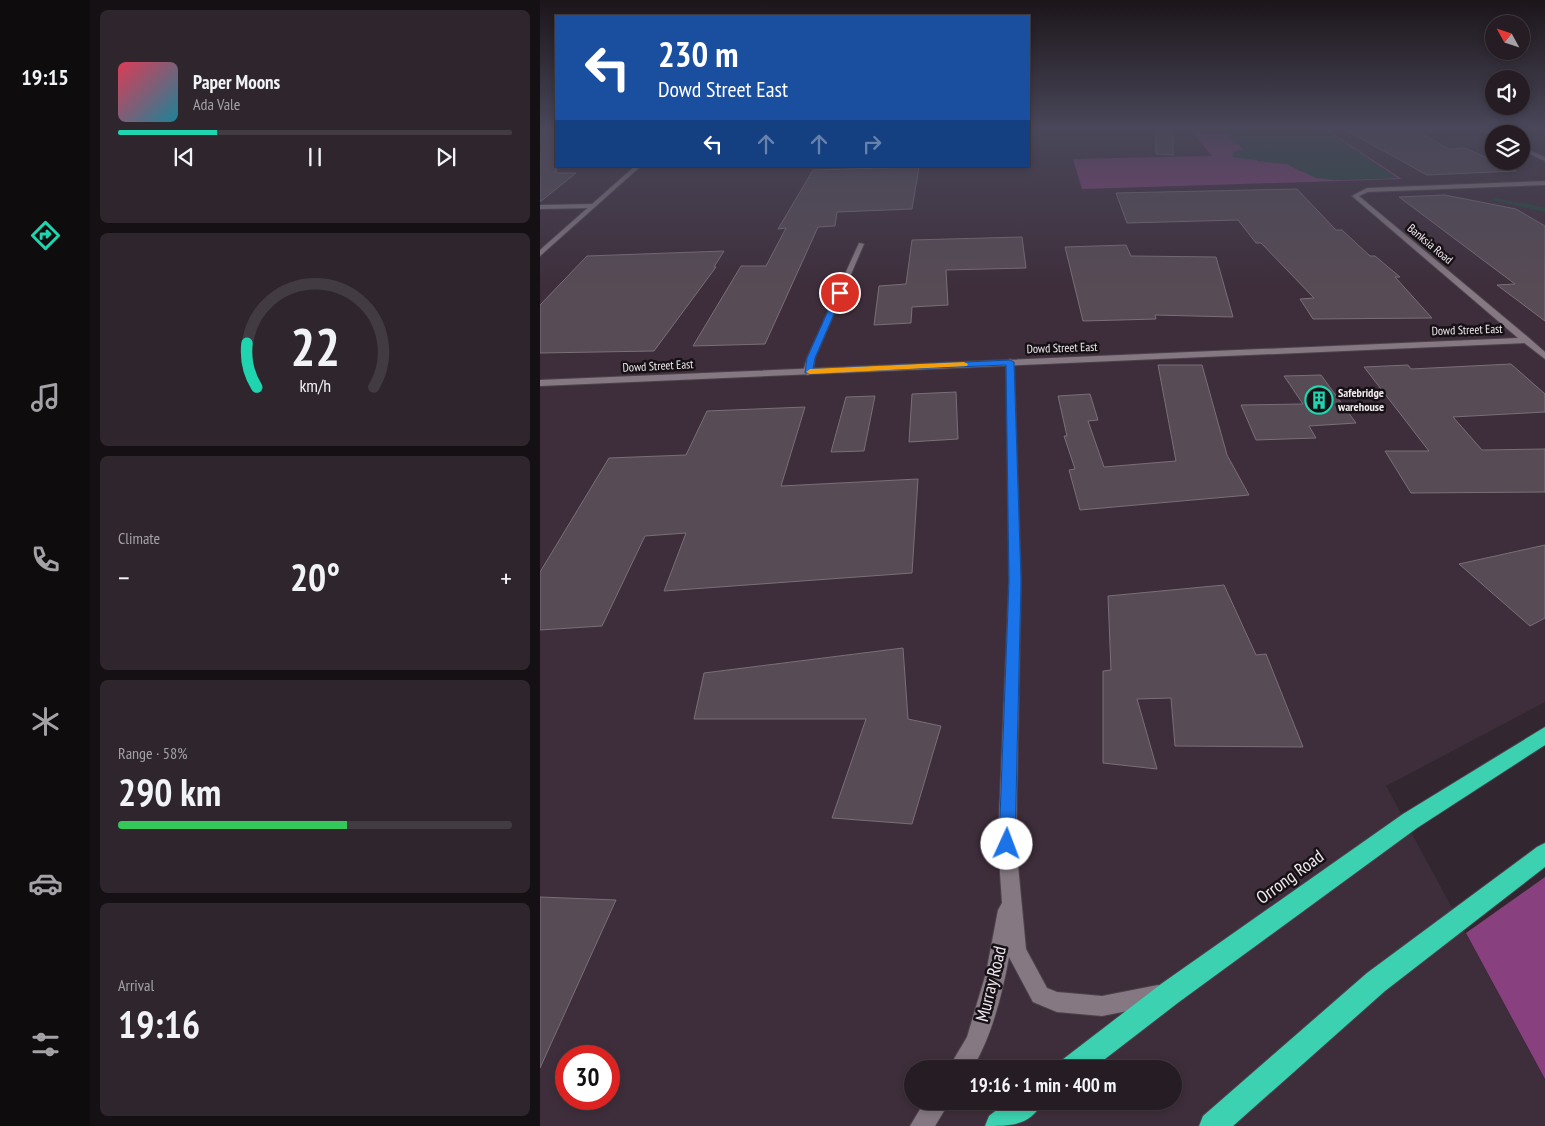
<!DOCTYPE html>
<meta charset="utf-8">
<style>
body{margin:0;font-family:"PT Sans Narrow",sans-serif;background:#2e262c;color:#f1f3f6;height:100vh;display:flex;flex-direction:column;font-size:19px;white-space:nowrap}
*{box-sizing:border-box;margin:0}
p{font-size:16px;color:#a4a2a6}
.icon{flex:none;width:28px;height:28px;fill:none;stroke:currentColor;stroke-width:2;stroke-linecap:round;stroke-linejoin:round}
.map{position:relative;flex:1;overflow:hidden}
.sheet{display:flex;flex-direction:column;gap:10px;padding:10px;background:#151014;width:450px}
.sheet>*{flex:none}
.hud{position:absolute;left:15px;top:15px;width:475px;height:152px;border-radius:0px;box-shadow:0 2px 8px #0003,0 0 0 1px #423b41;background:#1a4fa0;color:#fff;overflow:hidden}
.needle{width:32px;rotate:310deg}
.tools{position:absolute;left:945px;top:15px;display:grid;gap:10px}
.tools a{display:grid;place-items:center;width:45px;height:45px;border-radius:50%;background:#261d24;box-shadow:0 2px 8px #0003,0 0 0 1px #423b41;font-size:25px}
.speed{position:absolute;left:15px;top:1045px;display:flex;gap:10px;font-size:25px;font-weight:700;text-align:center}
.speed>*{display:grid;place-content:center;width:65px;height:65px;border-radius:50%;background:#261d24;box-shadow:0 2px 8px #0003,0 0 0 1px #423b41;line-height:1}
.speed .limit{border:8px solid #d22;background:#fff;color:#111}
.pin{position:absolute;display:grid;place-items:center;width:42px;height:42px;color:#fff;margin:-21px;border:2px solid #fff;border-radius:50%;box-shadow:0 1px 5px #0007}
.me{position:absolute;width:55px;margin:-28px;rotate:2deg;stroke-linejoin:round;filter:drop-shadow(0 0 4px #0008)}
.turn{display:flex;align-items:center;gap:18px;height:105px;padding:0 20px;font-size:22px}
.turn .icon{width:65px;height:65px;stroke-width:2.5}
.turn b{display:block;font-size:35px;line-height:42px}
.lanes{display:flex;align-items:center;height:48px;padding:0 20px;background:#0003;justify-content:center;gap:25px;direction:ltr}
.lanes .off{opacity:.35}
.big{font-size:38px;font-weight:800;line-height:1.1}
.sheet .card{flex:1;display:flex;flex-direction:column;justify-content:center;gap:8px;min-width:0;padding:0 18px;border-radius:8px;background:#2e262c}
.sheet .dial{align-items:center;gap:0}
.dial svg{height:130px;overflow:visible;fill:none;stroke:#423b41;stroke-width:7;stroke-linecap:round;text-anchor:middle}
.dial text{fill:#f1f3f6;stroke:none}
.song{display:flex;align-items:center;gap:15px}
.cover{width:60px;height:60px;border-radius:8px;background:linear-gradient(135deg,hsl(350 70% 55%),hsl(190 70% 35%))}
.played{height:5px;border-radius:2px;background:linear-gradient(90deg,#1ed5b0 25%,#423b41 25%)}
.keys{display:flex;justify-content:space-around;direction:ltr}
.heat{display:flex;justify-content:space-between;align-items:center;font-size:28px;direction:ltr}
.charge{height:8px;border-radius:4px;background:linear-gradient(90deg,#34c759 58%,#423b41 0)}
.trip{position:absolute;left:364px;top:1060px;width:278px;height:50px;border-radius:25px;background:#261d24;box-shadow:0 2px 8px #0003,0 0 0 1px #423b41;font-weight:800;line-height:50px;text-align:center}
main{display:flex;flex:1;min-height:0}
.menu{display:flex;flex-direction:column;width:90px;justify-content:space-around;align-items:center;background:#0f0c0e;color:#a4a2a6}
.menu .icon{width:35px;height:35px}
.menu .active{color:#1ed5b0}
.menu b{font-size:22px;color:#f1f3f6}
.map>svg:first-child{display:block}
</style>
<main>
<nav class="menu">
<b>19:15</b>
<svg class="icon active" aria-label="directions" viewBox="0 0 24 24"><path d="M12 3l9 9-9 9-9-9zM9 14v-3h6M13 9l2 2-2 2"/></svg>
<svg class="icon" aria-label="music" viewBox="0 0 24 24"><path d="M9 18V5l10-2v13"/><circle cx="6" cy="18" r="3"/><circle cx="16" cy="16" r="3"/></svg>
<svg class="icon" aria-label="phone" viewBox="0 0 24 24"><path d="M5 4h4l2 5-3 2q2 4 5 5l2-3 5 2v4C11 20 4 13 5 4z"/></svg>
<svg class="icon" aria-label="climate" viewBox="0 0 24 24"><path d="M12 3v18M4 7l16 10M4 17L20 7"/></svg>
<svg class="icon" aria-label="car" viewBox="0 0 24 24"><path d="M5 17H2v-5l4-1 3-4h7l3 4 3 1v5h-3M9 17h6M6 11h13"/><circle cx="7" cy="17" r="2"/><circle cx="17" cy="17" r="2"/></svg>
<svg class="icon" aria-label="filters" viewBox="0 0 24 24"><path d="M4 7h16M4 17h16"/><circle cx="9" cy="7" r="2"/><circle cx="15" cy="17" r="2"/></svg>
</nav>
<section class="sheet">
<div class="card">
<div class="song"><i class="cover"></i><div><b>Paper Moons</b><p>Ada Vale</p></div></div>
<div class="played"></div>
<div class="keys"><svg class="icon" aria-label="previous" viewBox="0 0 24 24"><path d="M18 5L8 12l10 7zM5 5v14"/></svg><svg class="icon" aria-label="pause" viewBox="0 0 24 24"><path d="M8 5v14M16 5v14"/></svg><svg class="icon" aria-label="next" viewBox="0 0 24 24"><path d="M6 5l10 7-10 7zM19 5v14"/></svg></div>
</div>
<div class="card dial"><svg viewBox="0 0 100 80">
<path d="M14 69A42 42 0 1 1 86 69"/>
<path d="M14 69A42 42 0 0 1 8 42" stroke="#1ed5b0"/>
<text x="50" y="56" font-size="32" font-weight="700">22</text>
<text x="50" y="72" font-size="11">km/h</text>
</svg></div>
<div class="card"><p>Climate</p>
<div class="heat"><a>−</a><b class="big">20°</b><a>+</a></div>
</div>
<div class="card"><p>Range · 58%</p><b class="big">290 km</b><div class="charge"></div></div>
<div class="card"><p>Arrival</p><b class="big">19:16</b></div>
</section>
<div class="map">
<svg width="1005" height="1126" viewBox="0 0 1005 1126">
<rect width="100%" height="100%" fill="#322730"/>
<path fill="#3e2e3b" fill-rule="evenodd" d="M 0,128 L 16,128 L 16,166 L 489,166 L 489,128 L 1005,128 L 1005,702 L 846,786 L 1005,1080 L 1005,1126 L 0,1126 ZM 954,134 L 981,134 L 981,161 L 954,161 ZM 26,1056 L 69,1056 L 69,1099 L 26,1099 ZM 372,1069 L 632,1069 L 632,1101 L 372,1101 Z"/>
<path fill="#88417e" d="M 648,128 L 685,129 L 689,137 L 718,161 L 747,164 L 760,171 L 795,180 L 857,178 L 782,128 L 785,128 L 862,179 L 542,189 L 533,159 L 672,156 Z
M 1005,877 L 1005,1079 L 926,933 Z"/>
<path fill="#214a3f" d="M 682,128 L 782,128 L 858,178 L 795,180 L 776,178 L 747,164 L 692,157 L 694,152 L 704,149 L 689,137 L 685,129 Z"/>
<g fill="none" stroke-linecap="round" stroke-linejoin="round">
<path stroke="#214a3f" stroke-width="2.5" d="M 954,199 L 990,207"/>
<path stroke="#214a3f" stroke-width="4" d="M 984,205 L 1005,210"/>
</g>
<path fill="#574b55" stroke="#7b6e78" d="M 0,128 L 16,128 L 16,173 L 36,173 L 0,202 Z
M 615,128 L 633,128 L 633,155 L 616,154 Z
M 802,128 L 872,128 L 909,149 L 925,148 L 976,171 L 887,175 Z
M 379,167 L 372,209 L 297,212 L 295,226 L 278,227 L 225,344 L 153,346 L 201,266 L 226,266 L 246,228 L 238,229 L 273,170 Z
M 757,189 L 796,230 L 802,230 L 830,256 L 835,256 L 860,277 L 855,277 L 892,318 L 773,319 L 760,299 L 774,298 L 721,243 L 716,243 L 698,220 L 587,223 L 576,193 Z
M 905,195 L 976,209 L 1005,226 L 1005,321 L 957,285 L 975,284 L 859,197 Z
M 482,237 L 486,268 L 406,270 L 408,305 L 372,307 L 371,323 L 334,325 L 339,286 L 366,284 L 372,240 Z
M 586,245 L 591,256 L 676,257 L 693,317 L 615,315 L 616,319 L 543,321 L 525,247 Z
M 184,251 L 174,267 L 176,267 L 114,351 L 0,353 L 0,305 L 47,256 Z
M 971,364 L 1005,394 L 1005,412 L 913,417 L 942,450 L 1005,449 L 1005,492 L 871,493 L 845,451 L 889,451 L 824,367 L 868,365 L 871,369 Z
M 618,365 L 662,365 L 687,455 L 709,495 L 540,510 L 529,470 L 535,469 L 524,436 L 527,436 L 518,396 L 550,394 L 558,420 L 548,421 L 564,467 L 636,461 Z
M 781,375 L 816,423 L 769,426 L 776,438 L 716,440 L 701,405 L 763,404 L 744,376 Z
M 416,392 L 418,439 L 369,442 L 372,394 Z
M 335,396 L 324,451 L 291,452 L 306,397 Z
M 265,407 L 241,486 L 378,479 L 372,573 L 124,591 L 146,533 L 105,536 L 62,626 L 0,630 L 0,572 L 69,458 L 146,455 L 167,411 Z
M 1005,545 L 1005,618 L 990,626 L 919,564 Z
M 684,585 L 716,655 L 726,654 L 763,747 L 635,746 L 631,698 L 597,699 L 617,769 L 563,763 L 563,671 L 571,670 L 568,596 Z
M 363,648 L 368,719 L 401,726 L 372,824 L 292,818 L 326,719 L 154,719 L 164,673 Z
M 0,897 L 76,900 L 0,1068 Z"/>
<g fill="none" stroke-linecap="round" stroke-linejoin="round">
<g stroke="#4d434c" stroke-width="2">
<path id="street" d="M 0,205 L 52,204 L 55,206 L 52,208 L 0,209 Z
M 319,243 L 324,244 L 275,358 L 273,372 L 268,375 L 265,374 L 263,372 L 267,358 Z
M 983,338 L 989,338 L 1005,352 L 1005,359 L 983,342 Z
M 470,359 L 474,362 L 481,581 L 476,844 L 486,949 L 507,988 L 517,992 L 562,996 L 618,985 L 625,988 L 628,995 L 625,1002 L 618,1005 L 562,1016 L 517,1012 L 493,1002 L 469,957 C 462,995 452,1036 432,1069 L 408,1069 L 427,1037 L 446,973 L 458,910 L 462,903 L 458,844 L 469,581 L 466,362 Z
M 385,1101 L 410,1101 L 395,1126 L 370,1126 Z"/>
</g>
<g stroke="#4d434c" stroke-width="2">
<path id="secondary" d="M 937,128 L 944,128 L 955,134 L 952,136 Z
M 981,147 L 1005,157 L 1005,161 L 981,150 Z
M 95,166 L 101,166 L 0,256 L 0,250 Z
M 1005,181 L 1005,185 L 828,192 L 819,196 L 989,338 L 989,342 L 986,343 L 0,386 L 0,380 L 978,338 L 812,196 L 827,188 Z"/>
</g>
<g stroke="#4d434c" stroke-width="2">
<path id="highway" d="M 1005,727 L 1005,745 L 877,828 L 639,1002 L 552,1069 L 518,1069 L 522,1060 L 621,984 L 863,814 Z
M 1005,843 L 1005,867 L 845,991 L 693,1126 L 659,1126 L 663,1116 L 827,973 L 997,847 Z
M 468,1101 L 503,1101 C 491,1126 471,1126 445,1126 L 449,1116 Z"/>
</g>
<use href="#street" fill="#857882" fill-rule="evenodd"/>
<use href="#secondary" fill="#857882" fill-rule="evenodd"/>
<use href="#highway" fill="#3cd1b0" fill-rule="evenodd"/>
</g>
<linearGradient id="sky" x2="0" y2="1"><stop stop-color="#1c151a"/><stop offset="0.45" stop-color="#494759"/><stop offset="1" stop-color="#494759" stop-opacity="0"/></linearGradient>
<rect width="1005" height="286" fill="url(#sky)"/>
<path fill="#1a73e8" stroke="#114b97" d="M 300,291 L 303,293 L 275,358 L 273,369 L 470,360 L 474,362 L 481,581 L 475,844 L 473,850 L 467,852 L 462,850 L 459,844 L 469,581 L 466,365 L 265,373 L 267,358 L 296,293 Z"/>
<path fill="#f59e0b" d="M 424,362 L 428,364 L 427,366 L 270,374 L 266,372 L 270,369 Z"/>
<defs>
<g id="building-ring" transform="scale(1.4375)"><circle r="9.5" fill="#161115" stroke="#1ed5b0" stroke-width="1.5"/><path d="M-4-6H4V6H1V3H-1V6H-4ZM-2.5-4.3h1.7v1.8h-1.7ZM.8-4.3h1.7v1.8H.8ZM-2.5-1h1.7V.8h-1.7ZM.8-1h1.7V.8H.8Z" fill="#1ed5b0"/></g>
</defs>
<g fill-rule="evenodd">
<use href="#building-ring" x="779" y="400"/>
</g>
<g text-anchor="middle" stroke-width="5" stroke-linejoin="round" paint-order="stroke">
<g font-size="12" fill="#f1e9ef" stroke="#161115">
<text transform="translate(890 244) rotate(40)" y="4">Banksia Road</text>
<text transform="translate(927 330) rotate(-2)" y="4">Dowd Street East</text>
<text transform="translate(522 348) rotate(-2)" y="4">Dowd Street East</text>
<text transform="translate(118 366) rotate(-3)" y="4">Dowd Street East</text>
</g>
<g font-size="12" font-weight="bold" fill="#f1e9ef" stroke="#161115" text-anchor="start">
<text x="798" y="397">Safebridge<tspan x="798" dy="14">warehouse</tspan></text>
</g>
<g font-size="18" fill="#f1e9ef" stroke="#161115">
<text transform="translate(750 877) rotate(-36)" y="6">Orrong Road</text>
<text transform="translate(451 984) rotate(-76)" y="6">Murray Road</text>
</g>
</g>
</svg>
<div class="tools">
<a><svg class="needle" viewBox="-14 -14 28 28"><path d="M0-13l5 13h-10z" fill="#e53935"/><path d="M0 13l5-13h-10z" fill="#a4a2a6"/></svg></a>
<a><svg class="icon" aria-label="sound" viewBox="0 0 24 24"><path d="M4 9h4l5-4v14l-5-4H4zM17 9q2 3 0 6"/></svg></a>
<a><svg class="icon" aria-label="layers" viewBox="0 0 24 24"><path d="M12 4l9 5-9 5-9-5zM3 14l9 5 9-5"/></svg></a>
</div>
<div class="speed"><div class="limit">30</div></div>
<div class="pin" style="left:300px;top:293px;background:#d93025"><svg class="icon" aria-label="arrive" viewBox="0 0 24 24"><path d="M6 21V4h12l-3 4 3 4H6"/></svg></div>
<svg class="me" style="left:467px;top:844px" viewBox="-20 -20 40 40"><circle r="19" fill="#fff"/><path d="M0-13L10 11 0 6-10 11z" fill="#1a73e8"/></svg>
<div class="trip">19:16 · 1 min · 400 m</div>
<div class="hud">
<div class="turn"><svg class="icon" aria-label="left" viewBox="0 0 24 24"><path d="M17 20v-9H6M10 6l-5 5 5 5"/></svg><div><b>230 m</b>Dowd Street East</div></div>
<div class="lanes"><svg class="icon" aria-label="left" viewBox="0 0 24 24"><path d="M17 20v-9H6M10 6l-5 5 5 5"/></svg><svg class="icon off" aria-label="ahead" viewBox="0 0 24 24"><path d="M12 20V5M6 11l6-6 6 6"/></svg><svg class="icon off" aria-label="ahead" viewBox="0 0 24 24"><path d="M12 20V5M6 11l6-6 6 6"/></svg><svg class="icon off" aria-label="right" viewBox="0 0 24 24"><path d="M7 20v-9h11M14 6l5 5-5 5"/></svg></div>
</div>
</div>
</main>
